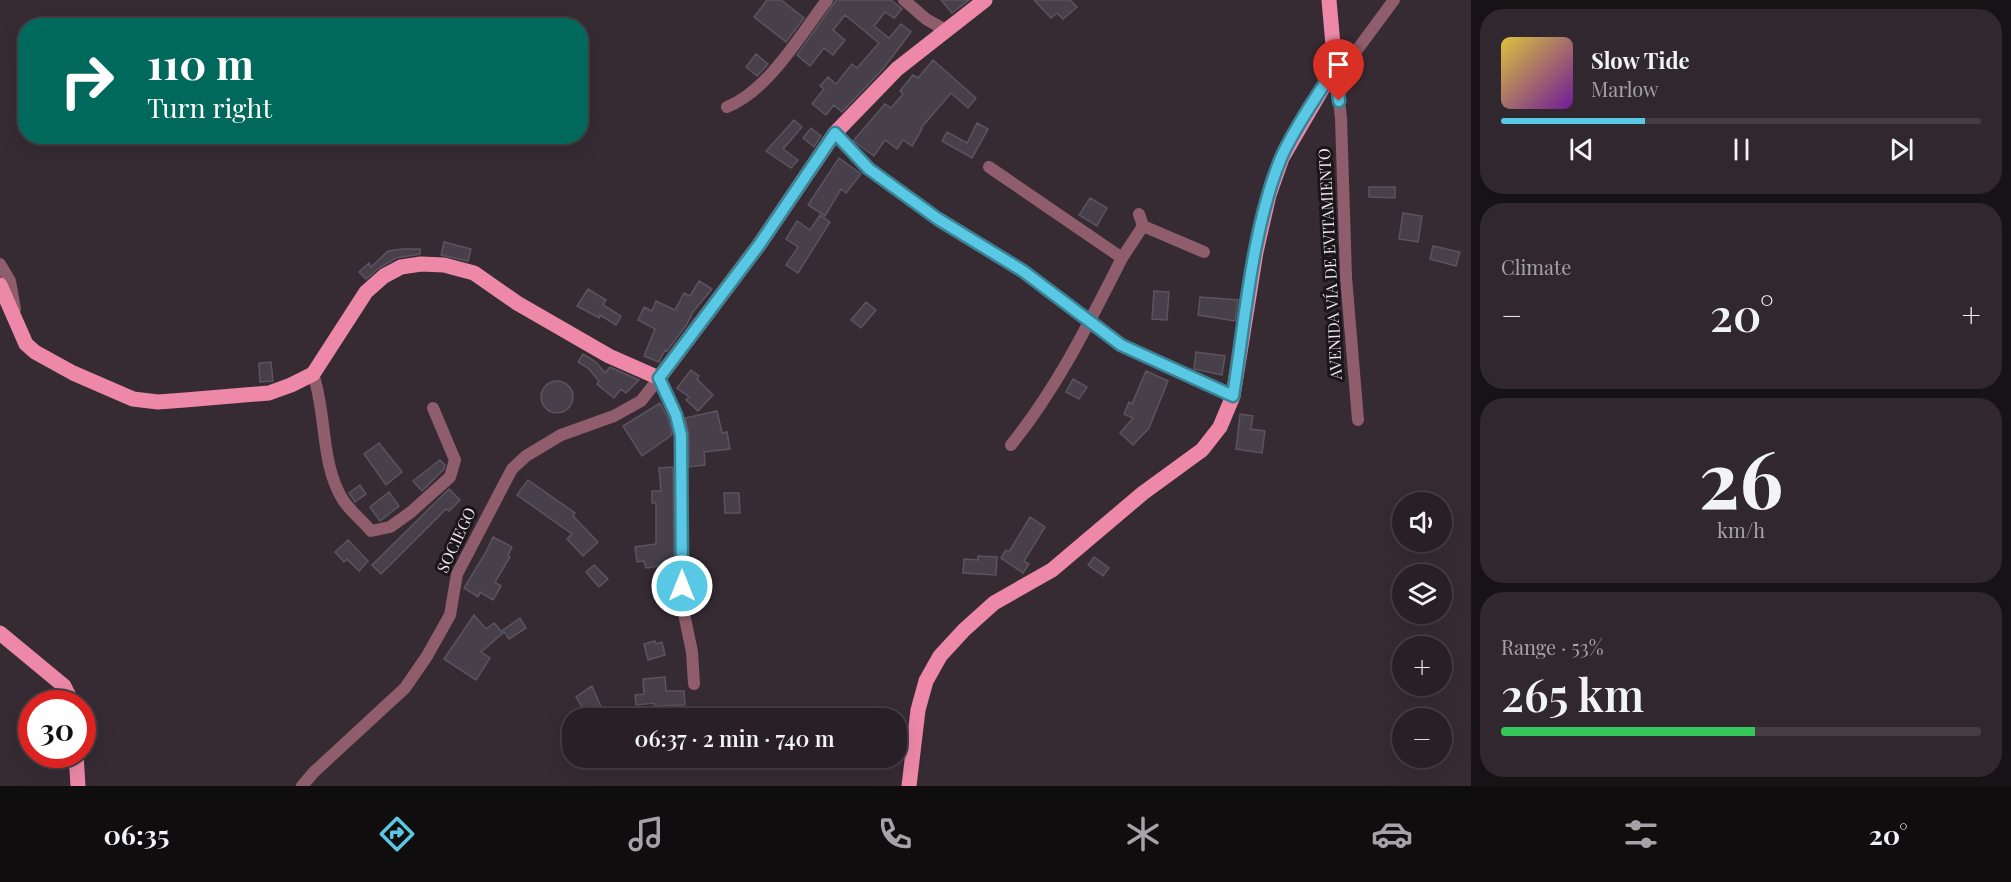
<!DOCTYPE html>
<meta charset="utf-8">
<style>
body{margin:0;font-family:"Playfair Display",serif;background:#30282e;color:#f1f3f6;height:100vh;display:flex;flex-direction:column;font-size:22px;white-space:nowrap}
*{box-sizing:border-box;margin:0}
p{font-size:20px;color:#a5a3a7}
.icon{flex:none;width:33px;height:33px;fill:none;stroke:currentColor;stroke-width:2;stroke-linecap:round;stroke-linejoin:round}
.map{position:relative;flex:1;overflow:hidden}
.sheet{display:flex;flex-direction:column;gap:9px;padding:9px;background:#161215;width:540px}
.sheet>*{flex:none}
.banner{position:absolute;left:18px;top:18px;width:570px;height:126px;border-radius:24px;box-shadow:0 6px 24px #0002,0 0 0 2px #443e43;background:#00695c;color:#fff;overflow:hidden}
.controls{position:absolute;left:1392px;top:492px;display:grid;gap:12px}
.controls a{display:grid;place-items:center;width:60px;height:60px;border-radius:50%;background:#282026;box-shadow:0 6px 24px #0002,0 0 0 2px #443e43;font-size:30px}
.speed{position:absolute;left:18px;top:690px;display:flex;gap:12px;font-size:30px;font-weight:700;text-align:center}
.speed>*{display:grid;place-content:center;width:78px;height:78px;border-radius:50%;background:#282026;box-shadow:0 6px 24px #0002,0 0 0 2px #443e43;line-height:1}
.speed .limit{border:9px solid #d22;background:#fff;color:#111}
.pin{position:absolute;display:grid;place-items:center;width:51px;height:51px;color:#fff;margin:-62px -26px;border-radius:50% 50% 50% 0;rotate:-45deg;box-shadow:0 0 6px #0007}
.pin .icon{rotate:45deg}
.me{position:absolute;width:66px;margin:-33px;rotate:0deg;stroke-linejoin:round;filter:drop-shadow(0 0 4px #0008)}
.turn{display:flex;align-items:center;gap:21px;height:126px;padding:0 30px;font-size:27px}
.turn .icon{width:78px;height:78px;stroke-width:2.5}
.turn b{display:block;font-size:42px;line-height:51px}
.big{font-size:45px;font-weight:600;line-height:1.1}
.sheet .tile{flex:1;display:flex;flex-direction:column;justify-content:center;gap:9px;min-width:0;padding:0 21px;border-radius:24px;background:#30282e}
.sheet .dial{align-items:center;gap:0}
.dial b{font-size:78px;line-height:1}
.song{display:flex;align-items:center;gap:18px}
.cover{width:72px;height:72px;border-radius:9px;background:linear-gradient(135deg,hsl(50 70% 55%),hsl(280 70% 35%))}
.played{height:6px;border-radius:3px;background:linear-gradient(90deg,#59c8e4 30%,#443e43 30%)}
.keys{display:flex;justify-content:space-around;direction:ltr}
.heat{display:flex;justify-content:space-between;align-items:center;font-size:33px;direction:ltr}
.charge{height:9px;border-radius:4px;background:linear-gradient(90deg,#34c759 53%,#443e43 0)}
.trip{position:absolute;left:562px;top:708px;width:345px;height:60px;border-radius:24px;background:#282026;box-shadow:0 6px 24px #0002,0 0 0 2px #443e43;font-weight:600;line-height:60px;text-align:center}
.menu{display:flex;height:96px;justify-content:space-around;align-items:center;background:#100d0f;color:#a5a3a7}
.menu .icon{width:42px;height:42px}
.menu .current{color:#59c8e4}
.menu b{font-size:27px;color:#f1f3f6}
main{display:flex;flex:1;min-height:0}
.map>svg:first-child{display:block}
</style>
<main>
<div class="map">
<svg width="1471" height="786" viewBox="0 0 1471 786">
<rect width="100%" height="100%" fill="#362b33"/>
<path fill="#47404b" stroke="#5b535f" stroke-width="1.5" d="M 767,0 L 781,0 L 804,18 L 786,42 L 754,17 Z
M 836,0 L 891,0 L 902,9 L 894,18 L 885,12 L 874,26 L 889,38 L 901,24 L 911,32 L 883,69 L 842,112 L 834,105 L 826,115 L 812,104 L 824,89 L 820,86 L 828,77 L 836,84 L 852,64 L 857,68 L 879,43 L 845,15 L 833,30 L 845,40 L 833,55 L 824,48 L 810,66 L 797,55 Z
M 941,0 L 969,0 L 952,13 Z
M 1034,0 L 1070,0 L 1077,7 L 1063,19 L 1057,13 L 1051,18 Z
M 756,54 L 768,64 L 757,76 L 746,67 Z
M 933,60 L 976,98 L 968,108 L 951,93 L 921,128 L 922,129 L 912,146 L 903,140 L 897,149 L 885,140 L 874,156 L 856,143 L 853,141 L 885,104 L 891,108 L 903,94 L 900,91 L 913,75 L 918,78 Z
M 794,120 L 802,127 L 783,149 L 798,160 L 791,168 L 766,151 Z
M 977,123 L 988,129 L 972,158 L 942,141 L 947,132 L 967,143 Z
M 811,128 L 821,136 L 814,147 L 803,138 Z
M 839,158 L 861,174 L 846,193 L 841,189 L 825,216 L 808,205 Z
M 1369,187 L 1395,187 L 1395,198 L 1369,197 Z
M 1090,198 L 1107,208 L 1097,226 L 1079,215 Z
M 1403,213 L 1422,216 L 1418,242 L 1399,239 Z
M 820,215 L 830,222 L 798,273 L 786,265 L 798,247 L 786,239 L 797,221 L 810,230 Z
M 444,242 L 471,249 L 468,261 L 441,255 Z
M 1433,246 L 1460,252 L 1456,266 L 1430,259 Z
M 403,249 L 420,249 L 420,254 L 396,258 L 379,268 L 366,279 L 359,272 L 369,263 L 371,267 L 388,251 Z
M 699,281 L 712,289 L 693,312 L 687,324 L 667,351 L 665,350 L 659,362 L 644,356 L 655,329 L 638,320 L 644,307 L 652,311 L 656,301 L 675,310 L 684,293 L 690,296 Z
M 588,289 L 606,300 L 603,305 L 621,316 L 616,325 L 600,315 L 599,318 L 577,306 Z
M 1154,291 L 1169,292 L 1167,320 L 1152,319 Z
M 1200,297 L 1238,300 L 1235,321 L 1198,315 Z
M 866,302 L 876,310 L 861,328 L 851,320 Z
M 1196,352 L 1225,356 L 1222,375 L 1194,369 Z
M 583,354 L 596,362 L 605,373 L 610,367 L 639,380 L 626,393 L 621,389 L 614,398 L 597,384 L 599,381 L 588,368 L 578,362 Z
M 271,362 L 273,381 L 260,382 L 259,363 Z
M 691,370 L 699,376 L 697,379 L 713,395 L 698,411 L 686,400 L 689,397 L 677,388 Z
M 1146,371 L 1168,381 L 1149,428 L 1133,445 L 1120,433 L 1133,418 L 1124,414 L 1129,402 L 1132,404 Z
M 1073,379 L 1087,387 L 1079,399 L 1066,392 Z
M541 397a16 16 0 1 1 32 0a16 16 0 1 1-32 0Z
M 660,403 L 668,418 L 672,435 L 642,456 L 623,426 Z
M 717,411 L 722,433 L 727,432 L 730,449 L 704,452 L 705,465 L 689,467 L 689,435 L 685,418 Z
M 1240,414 L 1253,416 L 1251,429 L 1265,431 L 1262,453 L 1236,449 Z
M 379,443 L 402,472 L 386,485 L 364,454 Z
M 440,460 L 445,465 L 444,469 L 422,491 L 413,481 Z
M 673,467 L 674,564 L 646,568 L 644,561 L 637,562 L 635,547 L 656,544 L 656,503 L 652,503 L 652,491 L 661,491 L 659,468 Z
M 528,480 L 575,513 L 573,516 L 598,542 L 583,556 L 567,539 L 572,534 L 517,495 Z
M 360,485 L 366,494 L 355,502 L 349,493 Z
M 449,489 L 460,500 L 449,511 L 446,509 L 381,574 L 372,565 Z
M 389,492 L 399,506 L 380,521 L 370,507 Z
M 724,493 L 739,493 L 740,513 L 725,513 Z
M 1030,517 L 1045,527 L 1024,561 L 1029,564 L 1023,573 L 1001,558 L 1006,550 L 1009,552 Z
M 493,537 L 512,547 L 508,555 L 510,557 L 495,582 L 501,586 L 493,600 L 480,592 L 478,597 L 464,588 L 486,552 Z
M 348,540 L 368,561 L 359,571 L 347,559 L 344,562 L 335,552 Z
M 978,556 L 997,557 L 996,575 L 963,573 L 964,559 L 978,560 Z
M 1094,557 L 1109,568 L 1103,576 L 1088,565 Z
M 594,565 L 608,579 L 599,587 L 586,572 Z
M 474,615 L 486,629 L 494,623 L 503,633 L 481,652 L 490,658 L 476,680 L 444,659 Z
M 520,618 L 526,628 L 509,639 L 503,630 Z
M 655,641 L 656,644 L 662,642 L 665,655 L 648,660 L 644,644 Z
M 665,677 L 666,691 L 684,691 L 685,705 L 654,706 L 654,703 L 636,705 L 635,695 L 644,694 L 643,679 Z
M 592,686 L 602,709 L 585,712 L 576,697 Z"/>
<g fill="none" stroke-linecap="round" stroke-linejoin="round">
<path stroke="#8f5d6c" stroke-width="12" d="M 904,0 L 926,19 L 947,31
M 727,107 C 768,91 801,34 827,0
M 835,133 L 869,169 L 938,219 L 1023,271 L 1121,345 L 1233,396
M 989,167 L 1122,258 C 1089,323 1057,388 1011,445
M 1143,226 L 1204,252
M 1122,258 L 1143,226 L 1139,214
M 0,264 L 10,281 L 15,309
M 313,374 C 327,414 320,463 343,500 C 350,511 363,521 371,531 L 390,527 L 411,512 L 450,477 L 455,460 L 433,408
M 1358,420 L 1346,277 L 1341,118 L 1335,67 L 1357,50 L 1394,0
M 302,786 L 314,772 L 405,688 L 427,656 L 450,615 L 457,574 L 512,469 L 526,456 L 561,435 L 614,416 L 641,401 L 659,378 L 676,415 L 681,435 L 682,604 L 692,652 L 694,684"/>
<path stroke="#ed88a8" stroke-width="15" d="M 0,285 L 26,344 L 35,352 L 73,373 L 133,399 L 158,402 L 185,400 L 269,393 L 291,385 L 313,374 L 366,292 L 384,276 L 401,267 L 421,264 L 444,265 L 474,273 L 517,303 L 609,356 L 659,378 L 759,245 L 835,133 L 897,69 L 985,0
M 0,633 L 64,686 L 73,704
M 76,754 L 78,786
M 909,786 L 918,710 L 926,681 L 940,656 L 964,630 L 994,603 L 1052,570 L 1143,493 L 1202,450 L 1220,427 L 1233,396 L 1256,252 L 1269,195 L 1282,158 L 1335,67 L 1329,0"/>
</g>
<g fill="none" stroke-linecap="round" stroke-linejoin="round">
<g stroke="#3a8294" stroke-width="15">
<path id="route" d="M 682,586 L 681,435 L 676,415 L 659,378 L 759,245 L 835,133 L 869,169 L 938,219 L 1023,271 L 1121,345 L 1233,396 C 1245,321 1252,228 1281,158 C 1295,126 1317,97 1335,67 L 1339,101"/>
</g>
<use href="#route" stroke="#59c8e4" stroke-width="10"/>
</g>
<g text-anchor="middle" stroke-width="6" stroke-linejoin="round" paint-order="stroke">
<g font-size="16" fill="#f0e8ed" stroke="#1a1519">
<text transform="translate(1330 264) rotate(-93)" y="6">AVENIDA VÍA DE EVITAMIENTO</text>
<text transform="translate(456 540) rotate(-65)" y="6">SOCIEGO</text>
</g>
</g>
</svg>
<div class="controls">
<a><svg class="icon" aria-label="sound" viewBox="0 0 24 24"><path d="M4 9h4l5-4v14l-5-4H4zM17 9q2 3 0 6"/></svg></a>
<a><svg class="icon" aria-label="layers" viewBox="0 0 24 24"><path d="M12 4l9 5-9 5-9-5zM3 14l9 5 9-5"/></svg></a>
<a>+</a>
<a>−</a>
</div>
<div class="speed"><div class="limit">30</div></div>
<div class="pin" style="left:1339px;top:101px;background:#d93025"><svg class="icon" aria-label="arrive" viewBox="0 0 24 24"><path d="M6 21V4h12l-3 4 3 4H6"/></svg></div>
<svg class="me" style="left:682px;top:586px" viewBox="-20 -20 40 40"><circle r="17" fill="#59c8e4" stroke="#fff" stroke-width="3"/><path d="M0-11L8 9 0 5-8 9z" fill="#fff"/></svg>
<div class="trip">06:37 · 2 min · 740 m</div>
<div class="banner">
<div class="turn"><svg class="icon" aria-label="right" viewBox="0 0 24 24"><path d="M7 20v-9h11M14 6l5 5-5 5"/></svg><div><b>110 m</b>Turn right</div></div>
</div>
</div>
<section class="sheet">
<div class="tile">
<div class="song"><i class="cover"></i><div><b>Slow Tide</b><p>Marlow</p></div></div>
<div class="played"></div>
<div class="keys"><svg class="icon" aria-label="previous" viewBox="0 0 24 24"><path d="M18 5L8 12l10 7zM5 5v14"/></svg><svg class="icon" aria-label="pause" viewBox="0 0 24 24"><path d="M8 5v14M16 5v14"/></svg><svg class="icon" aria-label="next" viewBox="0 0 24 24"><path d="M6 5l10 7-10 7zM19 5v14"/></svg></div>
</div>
<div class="tile"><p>Climate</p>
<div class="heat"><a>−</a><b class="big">20°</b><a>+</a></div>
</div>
<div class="tile dial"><b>26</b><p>km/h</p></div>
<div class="tile"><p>Range · 53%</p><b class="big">265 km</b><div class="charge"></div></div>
</section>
</main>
<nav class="menu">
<b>06:35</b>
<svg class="icon current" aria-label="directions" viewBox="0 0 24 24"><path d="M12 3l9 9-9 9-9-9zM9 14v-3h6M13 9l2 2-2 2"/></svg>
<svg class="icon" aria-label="music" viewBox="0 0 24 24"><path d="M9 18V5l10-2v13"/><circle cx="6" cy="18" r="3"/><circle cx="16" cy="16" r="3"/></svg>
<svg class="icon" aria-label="phone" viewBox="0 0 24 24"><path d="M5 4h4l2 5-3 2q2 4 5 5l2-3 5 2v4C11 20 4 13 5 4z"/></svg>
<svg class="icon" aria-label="climate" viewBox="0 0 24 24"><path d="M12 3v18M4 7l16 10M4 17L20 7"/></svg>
<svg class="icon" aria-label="car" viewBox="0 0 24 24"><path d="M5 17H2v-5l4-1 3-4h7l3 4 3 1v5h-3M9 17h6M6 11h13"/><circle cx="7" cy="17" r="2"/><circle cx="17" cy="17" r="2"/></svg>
<svg class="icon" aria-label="filters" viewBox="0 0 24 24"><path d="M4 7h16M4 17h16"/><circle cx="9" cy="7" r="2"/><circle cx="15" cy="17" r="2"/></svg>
<b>20°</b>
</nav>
